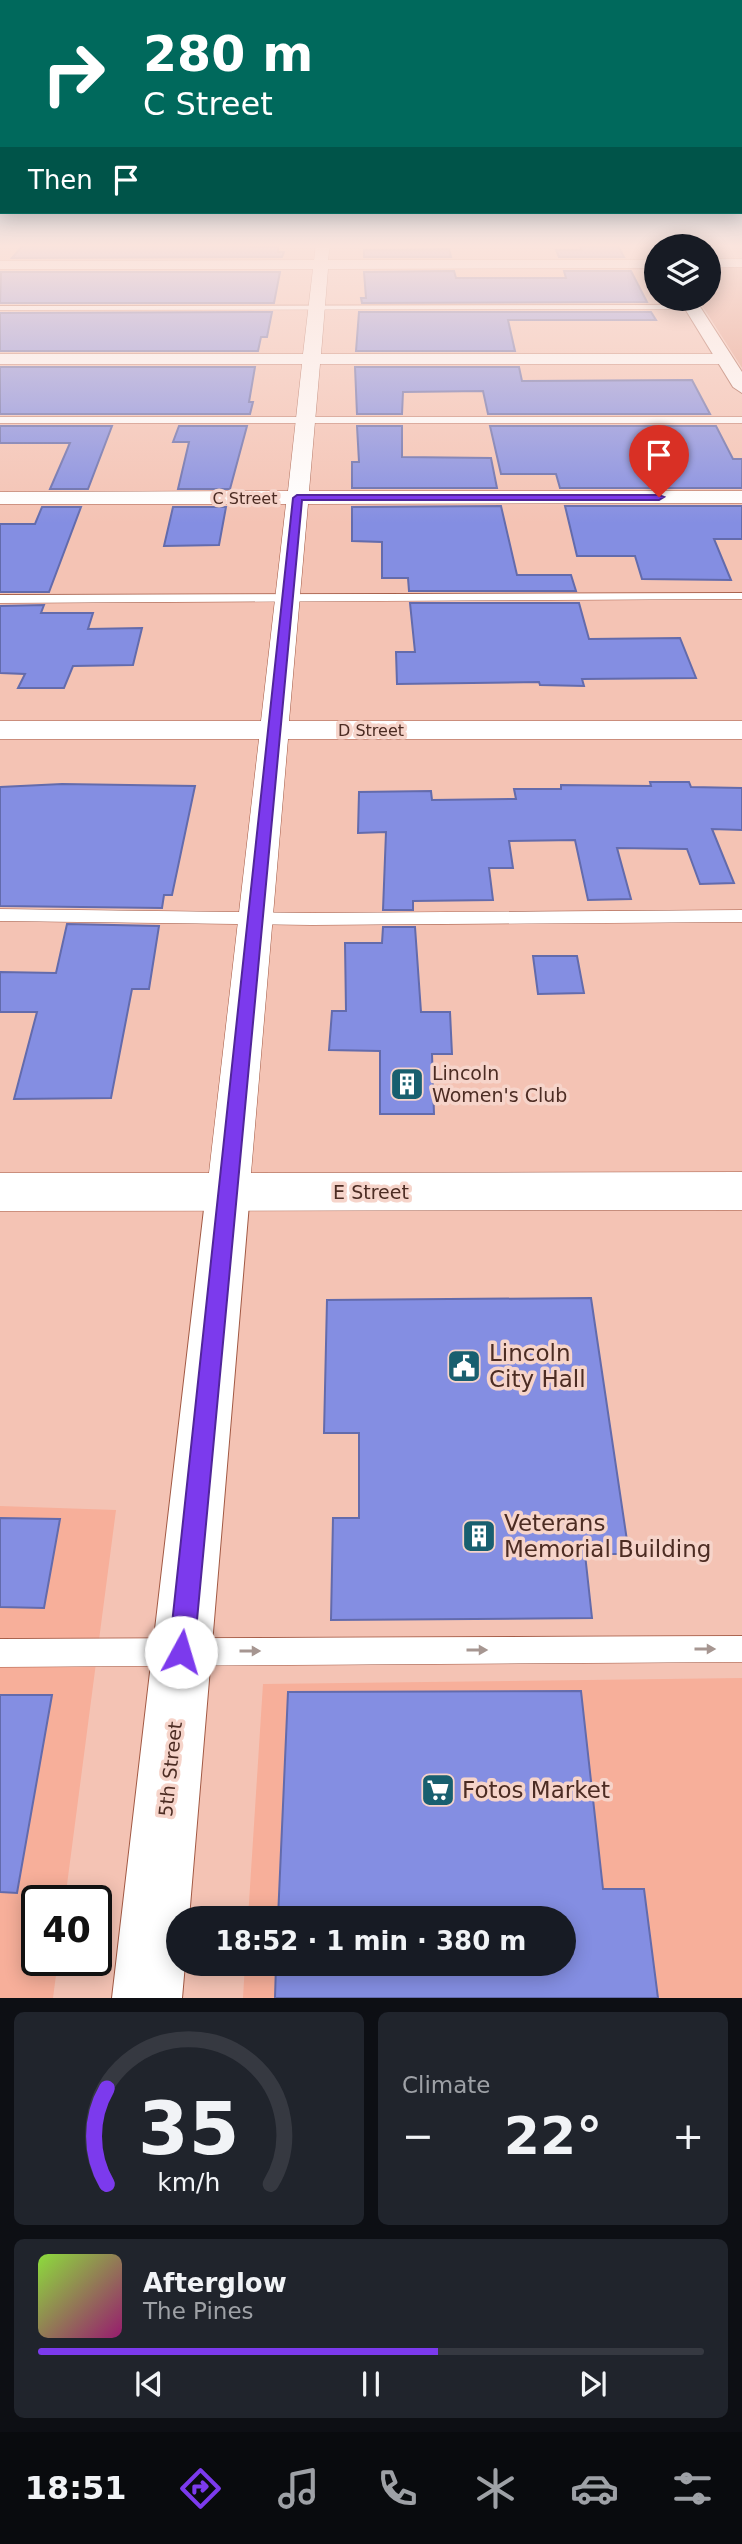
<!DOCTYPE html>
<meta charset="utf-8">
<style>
body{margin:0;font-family:"DejaVu Sans",sans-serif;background:#20242c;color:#f1f3f6;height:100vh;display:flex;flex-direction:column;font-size:26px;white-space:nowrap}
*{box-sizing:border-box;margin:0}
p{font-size:23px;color:#9ea1a6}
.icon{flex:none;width:38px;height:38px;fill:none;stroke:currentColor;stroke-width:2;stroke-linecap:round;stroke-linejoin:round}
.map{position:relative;height:1998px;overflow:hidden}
.details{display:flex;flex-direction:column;gap:14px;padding:14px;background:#0d0f14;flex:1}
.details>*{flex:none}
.top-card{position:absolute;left:0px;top:0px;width:742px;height:214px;box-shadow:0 4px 18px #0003;background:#00695c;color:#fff;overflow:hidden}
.buttons{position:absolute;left:644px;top:234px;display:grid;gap:14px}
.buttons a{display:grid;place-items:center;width:77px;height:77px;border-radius:50%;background:#171b24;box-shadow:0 4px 18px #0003;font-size:35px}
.speed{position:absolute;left:21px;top:1885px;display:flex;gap:14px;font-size:35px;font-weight:700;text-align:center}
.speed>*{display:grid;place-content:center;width:91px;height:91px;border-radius:50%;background:#171b24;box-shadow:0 4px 18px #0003;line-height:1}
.speed .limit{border:4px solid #111;border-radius:10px;background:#fff;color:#111}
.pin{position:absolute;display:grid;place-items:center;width:60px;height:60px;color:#fff;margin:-72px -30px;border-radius:50% 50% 50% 0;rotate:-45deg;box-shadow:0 0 7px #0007}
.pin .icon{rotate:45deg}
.me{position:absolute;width:77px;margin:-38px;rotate:6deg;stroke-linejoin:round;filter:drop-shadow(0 0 5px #0008)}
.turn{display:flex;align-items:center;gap:24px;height:147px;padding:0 28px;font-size:32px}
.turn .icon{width:91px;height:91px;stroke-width:2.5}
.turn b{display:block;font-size:49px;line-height:60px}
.then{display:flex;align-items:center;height:66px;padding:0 28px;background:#0003;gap:14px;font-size:26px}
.big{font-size:52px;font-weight:600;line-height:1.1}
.details .widget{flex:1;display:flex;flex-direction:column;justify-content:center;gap:10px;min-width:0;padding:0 24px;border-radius:10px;background:#20242c}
.details .dial{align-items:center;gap:0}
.dial svg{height:182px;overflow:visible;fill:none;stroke:#363941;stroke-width:7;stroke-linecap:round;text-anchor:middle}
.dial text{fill:#f1f3f6;stroke:none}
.song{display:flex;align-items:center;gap:21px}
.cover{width:84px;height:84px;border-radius:10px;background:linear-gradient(135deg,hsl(90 70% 55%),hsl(320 70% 35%))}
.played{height:7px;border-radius:4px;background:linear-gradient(90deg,#7c3aed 60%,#363941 60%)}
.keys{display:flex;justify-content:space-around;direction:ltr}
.heat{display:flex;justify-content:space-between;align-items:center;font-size:38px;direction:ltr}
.details .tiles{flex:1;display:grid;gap:14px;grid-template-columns:1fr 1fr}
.widget:last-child{grid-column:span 2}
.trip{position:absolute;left:166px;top:1906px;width:410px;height:70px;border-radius:35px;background:#171b24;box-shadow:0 4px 18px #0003;font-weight:600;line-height:70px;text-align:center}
.dock{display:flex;height:112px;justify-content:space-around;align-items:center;background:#090b0e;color:#9ea1a6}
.dock .icon{width:49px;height:49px}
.dock .selected{color:#7c3aed}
.dock b{font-size:32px;color:#f1f3f6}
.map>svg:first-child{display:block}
</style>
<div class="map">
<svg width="742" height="1998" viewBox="0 0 742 1998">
<rect width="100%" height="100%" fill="#f4c3b4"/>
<path fill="#f7af9a" d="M 0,1506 L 116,1510 L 65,1900 L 37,1900 L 37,1960 L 58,1960 L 53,1998 L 0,1998 Z
M 742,1678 L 742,1998 L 243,1998 L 245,1964 L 564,1964 L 564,1918 L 248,1918 L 263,1684 Z"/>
<path fill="#e59c87" d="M 709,263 L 742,263 L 742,368 L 698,299 L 709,299 Z"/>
<path fill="#848ee2" stroke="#636bac" stroke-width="2" d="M 24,244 L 251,244 L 250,247 L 278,247 L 278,252 L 284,252 L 282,257 L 12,258 Z
M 579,244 L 617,244 L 624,257 L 559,257 L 556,250 L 582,250 Z
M 449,249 L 451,257 L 364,257 L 364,250 Z
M 454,271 L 456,278 L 566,278 L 564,271 L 631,271 L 647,302 L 362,303 L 361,298 L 366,298 L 364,272 Z
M 1,272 L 280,272 L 274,303 L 0,303 Z
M 272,312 L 267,337 L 261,337 L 258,351 L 0,351 L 0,313 Z
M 359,312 L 651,312 L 656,320 L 508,320 L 515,351 L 356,351 Z
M 0,367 L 255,367 L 249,402 L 253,402 L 250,414 L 0,414 Z
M 355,367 L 519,367 L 522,381 L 692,380 L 710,414 L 488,414 L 483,391 L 403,392 L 402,414 L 357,414 Z
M 0,426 L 112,426 L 88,489 L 50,489 L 70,443 L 0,443 Z
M 179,426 L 247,426 L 230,489 L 178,489 L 189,442 L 173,442 Z
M 357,426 L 402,426 L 402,457 L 491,458 L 497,488 L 352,488 L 352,462 L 359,462 Z
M 490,426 L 716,426 L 733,459 L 742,459 L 742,488 L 560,488 L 556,474 L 501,474 Z
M 501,506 L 517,575 L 571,575 L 576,591 L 409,591 L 408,578 L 382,578 L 382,542 L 352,541 L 352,507 Z
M 565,506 L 742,506 L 742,539 L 714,539 L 731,580 L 642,579 L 635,556 L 577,556 Z
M 42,507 L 81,507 L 49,592 L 0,592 L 0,524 L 35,524 Z
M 173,507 L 226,507 L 219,545 L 164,546 Z
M 410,603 L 579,603 L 589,639 L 680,638 L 696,678 L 582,679 L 584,686 L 540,685 L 539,682 L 397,684 L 396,652 L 415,652 Z
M 44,605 L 41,613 L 93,613 L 88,629 L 142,628 L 133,665 L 73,666 L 64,688 L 18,688 L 25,674 L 0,673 L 0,606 Z
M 650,782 L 689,782 L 691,787 L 742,788 L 742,830 L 712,829 L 734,883 L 700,884 L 687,849 L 617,848 L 631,899 L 588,900 L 575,840 L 509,841 L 513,868 L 489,868 L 493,900 L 413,901 L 413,910 L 383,910 L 386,832 L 358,833 L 359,792 L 431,791 L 432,800 L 516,799 L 514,789 L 561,789 L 561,785 L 651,786 Z
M 62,784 L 195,786 L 172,895 L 164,895 L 162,908 L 0,906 L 0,787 Z
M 67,924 L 159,926 L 149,989 L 132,989 L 111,1098 L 14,1099 L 37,1012 L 0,1012 L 0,972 L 56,973 Z
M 383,927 L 415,927 L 421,1012 L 450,1012 L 452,1054 L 432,1054 L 434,1114 L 380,1114 L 380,1051 L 329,1050 L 332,1011 L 346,1011 L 345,943 L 382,943 Z
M 533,956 L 577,956 L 584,993 L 538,994 Z
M 591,1298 L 629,1554 L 585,1554 L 592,1618 L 331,1620 L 333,1518 L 359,1518 L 359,1433 L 324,1433 L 327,1300 Z
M 0,1518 L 60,1519 L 44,1608 L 0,1607 Z
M 581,1691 L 603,1889 L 644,1889 L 658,1998 L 275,1998 L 276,1964 L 564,1964 L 564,1918 L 278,1918 L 288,1692 Z
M 0,1695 L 52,1695 L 17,1893 L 0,1892 Z"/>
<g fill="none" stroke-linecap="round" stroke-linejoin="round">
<g stroke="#a25944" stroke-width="1">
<path id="service" d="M 695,305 L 692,309 L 0,310 L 0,306 Z
M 0,417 L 742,417 L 742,423 L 0,423 Z
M 742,593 L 742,599 L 0,603 L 0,595 Z
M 0,909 L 312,913 L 742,910 L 742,922 L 312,925 L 0,921 Z
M 742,1636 L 742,1662 L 0,1667 L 0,1639 Z"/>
</g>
<g stroke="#a25944" stroke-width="1">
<path id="minor" d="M 316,244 L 330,244 L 328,260 L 656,260 L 656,268 L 328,269 L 321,354 L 724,354 L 733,359 L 724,364 L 320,364 L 309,491 L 742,491 L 742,503 L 308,504 L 289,721 L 742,721 L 742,739 L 288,739 L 251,1173 L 742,1172 L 742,1210 L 0,1211 L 0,1173 L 209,1173 L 259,739 L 0,739 L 0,721 L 261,721 L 286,504 L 0,504 L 0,492 L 288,491 L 302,364 L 0,364 L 0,354 L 303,354 L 313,269 L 0,269 L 0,261 L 314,260 Z
M 709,259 L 742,259 L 742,267 L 709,267 Z"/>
</g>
<g stroke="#a25944" stroke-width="2">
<path id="tertiary" d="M 228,1172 L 244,1178 L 250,1192 L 189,1918 L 178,1918 L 178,1964 L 185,1964 L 182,1998 L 112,1998 L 206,1192 L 212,1178 Z"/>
</g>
<g stroke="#a25944" stroke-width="2">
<path id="primary" d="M 654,244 L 668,244 L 669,247 L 656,249 Z
M 679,299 L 695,299 L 742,372 L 742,393 L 733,387 Z"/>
</g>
<use href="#service" fill="#fff" fill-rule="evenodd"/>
<use href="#minor" fill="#fff" fill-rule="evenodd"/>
<use href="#tertiary" fill="#fff" fill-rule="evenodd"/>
<use href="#primary" fill="#fff" fill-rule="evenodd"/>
</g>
<defs><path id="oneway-solid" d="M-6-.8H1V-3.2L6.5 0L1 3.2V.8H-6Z" transform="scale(1.75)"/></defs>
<g fill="#a69691">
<use href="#oneway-solid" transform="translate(705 1649)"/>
<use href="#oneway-solid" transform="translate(477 1650)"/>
<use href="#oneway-solid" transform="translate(250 1651)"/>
</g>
<linearGradient id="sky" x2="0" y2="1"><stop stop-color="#57a4ce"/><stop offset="0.47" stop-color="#fae4dd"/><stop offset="1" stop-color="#fae4dd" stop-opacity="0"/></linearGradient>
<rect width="742" height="523" fill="url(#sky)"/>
<path fill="#7c3aed" stroke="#51269a" stroke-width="2" d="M 297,495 L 659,495 L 664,497 L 659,500 L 302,500 L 194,1652 L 190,1661 L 181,1664 L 173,1661 L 169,1652 L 293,498 Z"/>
<defs>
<g id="building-square" transform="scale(1.75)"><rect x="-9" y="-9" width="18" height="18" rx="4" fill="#185f6f" stroke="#f6d4ca"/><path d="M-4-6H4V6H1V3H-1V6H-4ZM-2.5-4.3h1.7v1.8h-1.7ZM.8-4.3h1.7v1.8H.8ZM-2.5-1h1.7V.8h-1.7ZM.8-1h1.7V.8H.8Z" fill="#fff"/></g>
<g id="civic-square" transform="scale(1.75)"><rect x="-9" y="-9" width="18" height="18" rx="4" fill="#185f6f" stroke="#f6d4ca"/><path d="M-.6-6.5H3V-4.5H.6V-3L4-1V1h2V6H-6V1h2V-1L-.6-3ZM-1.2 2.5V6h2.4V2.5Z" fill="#fff"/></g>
<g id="supermarket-square" transform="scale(1.75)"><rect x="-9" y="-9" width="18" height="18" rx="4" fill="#185f6f" stroke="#f6d4ca"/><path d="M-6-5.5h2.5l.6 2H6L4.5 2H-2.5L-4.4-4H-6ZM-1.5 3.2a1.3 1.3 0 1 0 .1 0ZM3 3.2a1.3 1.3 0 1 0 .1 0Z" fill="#fff"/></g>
</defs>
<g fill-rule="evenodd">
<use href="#building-square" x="407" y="1084"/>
<use href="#civic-square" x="464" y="1366"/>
<use href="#building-square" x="479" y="1536"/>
<use href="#supermarket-square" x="438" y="1790"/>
</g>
<g text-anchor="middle" stroke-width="7" stroke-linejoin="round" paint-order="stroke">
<g font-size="16" fill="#4c2c23" stroke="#f6d4ca">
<text x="245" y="504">C Street</text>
<text x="371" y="736">D Street</text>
</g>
<g font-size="19" fill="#4c2c23" stroke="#f6d4ca" text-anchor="start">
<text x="432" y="1080">Lincoln<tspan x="432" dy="22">Women's Club</tspan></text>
</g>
<g font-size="19" fill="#4c2c23" stroke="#f6d4ca">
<text x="371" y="1199">E Street</text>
<text transform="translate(170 1769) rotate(-84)" y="7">5th Street</text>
</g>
<g font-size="23" fill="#4c2c23" stroke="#f6d4ca" text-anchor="start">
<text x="489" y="1361">Lincoln<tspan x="489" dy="26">City Hall</tspan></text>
<text x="504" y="1531">Veterans<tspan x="504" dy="26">Memorial Building</tspan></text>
<text x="462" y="1798">Fotos Market</text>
</g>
</g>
</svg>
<div class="buttons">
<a><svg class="icon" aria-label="layers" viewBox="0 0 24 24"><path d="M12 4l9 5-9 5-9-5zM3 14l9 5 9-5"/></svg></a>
</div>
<div class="speed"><div class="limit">40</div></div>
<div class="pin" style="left:659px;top:497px;background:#d93025"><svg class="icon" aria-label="arrive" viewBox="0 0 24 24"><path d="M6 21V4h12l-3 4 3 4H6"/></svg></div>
<svg class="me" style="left:181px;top:1652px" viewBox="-20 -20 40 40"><circle r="19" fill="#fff"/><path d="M0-13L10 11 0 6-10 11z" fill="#7c3aed"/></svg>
<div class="trip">18:52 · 1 min · 380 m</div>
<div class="top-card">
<div class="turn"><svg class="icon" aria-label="right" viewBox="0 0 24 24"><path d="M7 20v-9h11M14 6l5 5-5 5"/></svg><div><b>280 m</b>C Street</div></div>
<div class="then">Then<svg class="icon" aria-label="arrive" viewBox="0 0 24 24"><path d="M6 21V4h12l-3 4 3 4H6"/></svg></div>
</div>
</div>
<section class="details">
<div class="tiles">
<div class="widget dial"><svg viewBox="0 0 100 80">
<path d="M14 69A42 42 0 1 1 86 69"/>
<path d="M14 69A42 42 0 0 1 14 27" stroke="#7c3aed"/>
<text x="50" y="56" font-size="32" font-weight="700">35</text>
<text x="50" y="72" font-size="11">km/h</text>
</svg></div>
<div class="widget"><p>Climate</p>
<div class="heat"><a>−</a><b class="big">22°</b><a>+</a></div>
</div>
<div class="widget">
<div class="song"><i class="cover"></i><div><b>Afterglow</b><p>The Pines</p></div></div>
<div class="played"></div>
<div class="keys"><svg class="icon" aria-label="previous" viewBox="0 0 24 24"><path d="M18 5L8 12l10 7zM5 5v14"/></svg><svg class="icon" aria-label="pause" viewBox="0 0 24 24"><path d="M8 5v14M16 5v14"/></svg><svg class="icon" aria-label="next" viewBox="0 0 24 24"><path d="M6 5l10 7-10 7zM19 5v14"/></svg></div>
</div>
</div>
</section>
<nav class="dock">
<b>18:51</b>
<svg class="icon selected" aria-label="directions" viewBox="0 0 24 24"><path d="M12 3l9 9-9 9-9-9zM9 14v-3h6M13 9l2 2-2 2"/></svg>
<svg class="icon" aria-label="music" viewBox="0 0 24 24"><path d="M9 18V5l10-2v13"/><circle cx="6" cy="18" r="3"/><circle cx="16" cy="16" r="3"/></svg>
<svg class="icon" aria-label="phone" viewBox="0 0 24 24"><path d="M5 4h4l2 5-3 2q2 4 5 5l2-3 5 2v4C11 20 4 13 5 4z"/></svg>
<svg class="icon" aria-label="climate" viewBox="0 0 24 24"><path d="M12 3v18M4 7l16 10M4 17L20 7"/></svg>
<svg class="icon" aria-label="car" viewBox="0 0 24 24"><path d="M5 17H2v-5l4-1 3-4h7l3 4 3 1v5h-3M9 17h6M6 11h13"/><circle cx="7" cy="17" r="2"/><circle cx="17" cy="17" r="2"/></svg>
<svg class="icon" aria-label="filters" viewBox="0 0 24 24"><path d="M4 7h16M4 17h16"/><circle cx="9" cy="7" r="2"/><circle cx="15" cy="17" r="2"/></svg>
</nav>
